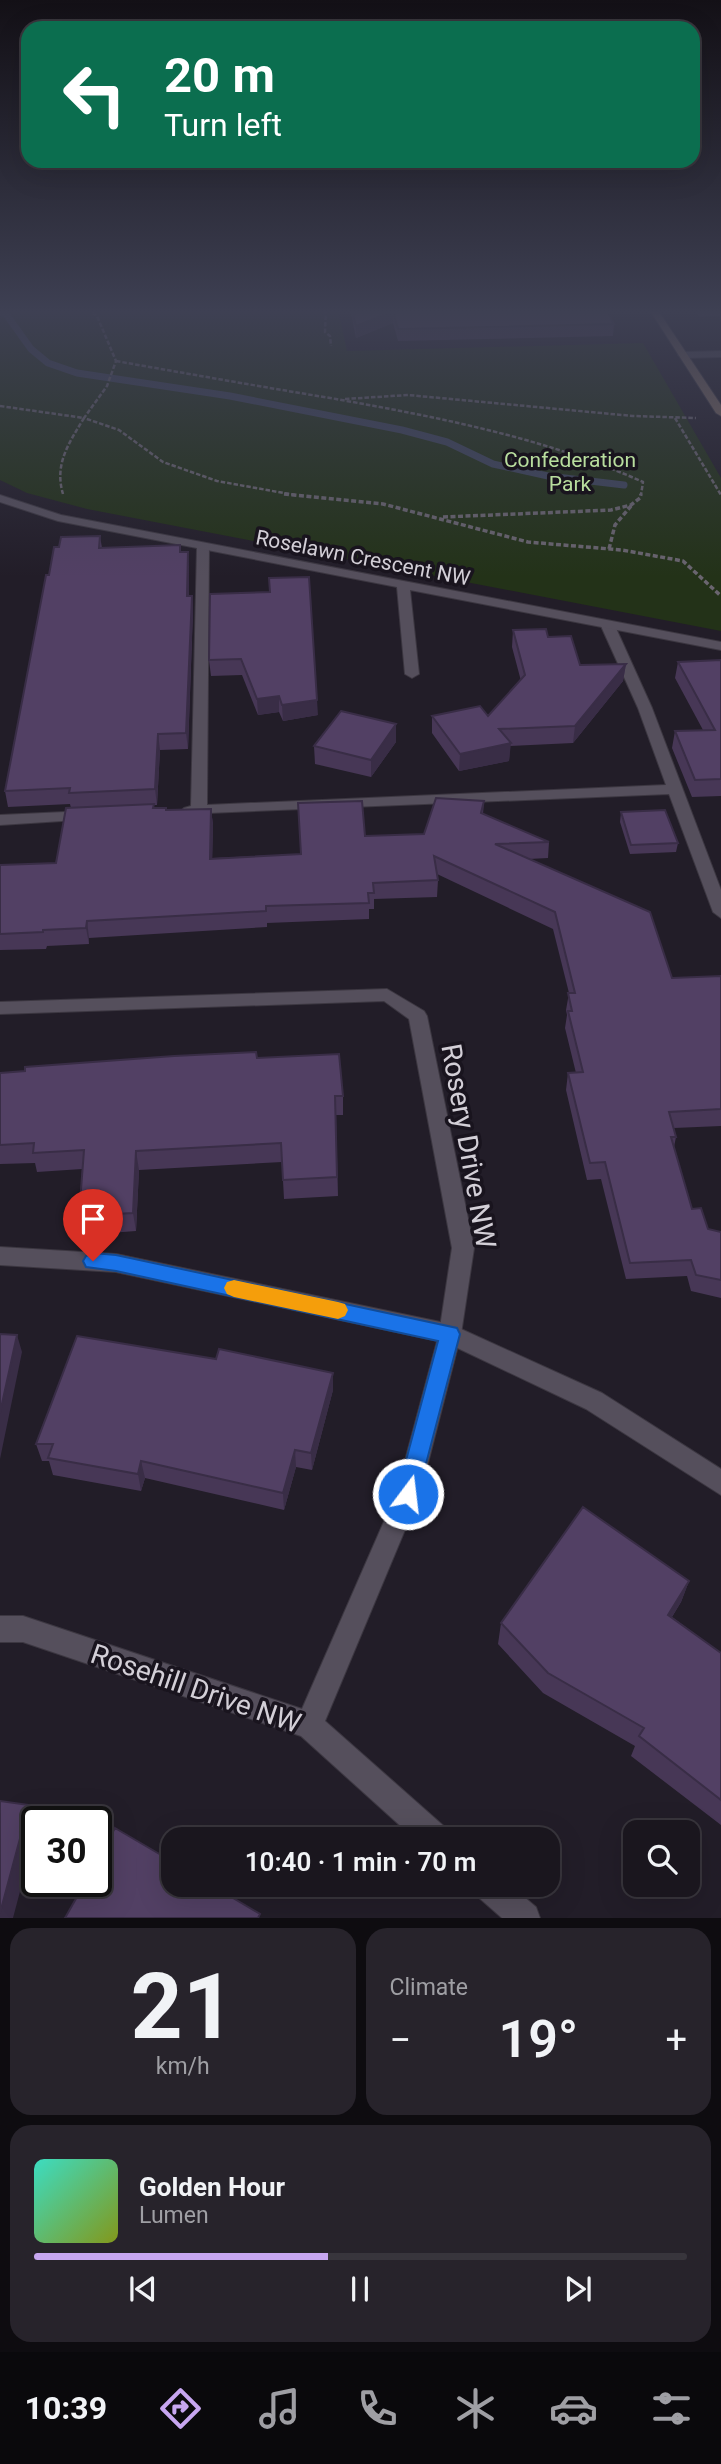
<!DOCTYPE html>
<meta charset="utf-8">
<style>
body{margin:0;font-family:Roboto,sans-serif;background:#27232b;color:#f1f3f6;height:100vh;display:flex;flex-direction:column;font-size:26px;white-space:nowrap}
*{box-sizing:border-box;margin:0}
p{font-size:23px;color:#9f9fa4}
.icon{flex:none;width:38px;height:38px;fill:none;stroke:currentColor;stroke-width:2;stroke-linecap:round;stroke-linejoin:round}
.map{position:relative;height:1918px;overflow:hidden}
.drawer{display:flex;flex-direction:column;gap:10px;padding:10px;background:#0e0c10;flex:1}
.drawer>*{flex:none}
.hud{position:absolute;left:21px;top:21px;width:679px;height:147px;border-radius:21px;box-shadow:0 7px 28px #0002,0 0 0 2px #38353c;background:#0b6e4f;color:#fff;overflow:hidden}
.buttons{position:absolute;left:623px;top:1820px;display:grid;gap:14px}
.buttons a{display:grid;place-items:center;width:77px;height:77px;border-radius:14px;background:#1a161e;box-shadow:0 7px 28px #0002,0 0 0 2px #38353c;font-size:35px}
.speed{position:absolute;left:21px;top:1806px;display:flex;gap:14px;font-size:35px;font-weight:700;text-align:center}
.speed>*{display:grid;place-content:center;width:91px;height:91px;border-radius:50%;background:#1a161e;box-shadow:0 7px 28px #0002,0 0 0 2px #38353c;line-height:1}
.speed .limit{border:4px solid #111;border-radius:10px;background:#fff;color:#111}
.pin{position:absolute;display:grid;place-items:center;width:60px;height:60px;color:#fff;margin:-72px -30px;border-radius:50% 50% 50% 0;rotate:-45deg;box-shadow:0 0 7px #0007}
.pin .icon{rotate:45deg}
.me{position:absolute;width:77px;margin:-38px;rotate:15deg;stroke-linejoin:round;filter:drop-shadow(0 0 5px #0008)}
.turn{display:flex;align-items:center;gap:24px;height:147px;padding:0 28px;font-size:32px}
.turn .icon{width:91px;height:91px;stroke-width:2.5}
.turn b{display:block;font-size:49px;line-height:60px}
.big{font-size:52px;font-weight:600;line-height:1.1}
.drawer .tile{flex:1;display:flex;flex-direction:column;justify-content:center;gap:10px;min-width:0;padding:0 24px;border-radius:21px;background:#27232b}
.drawer .dial{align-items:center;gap:0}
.dial b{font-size:91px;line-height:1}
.song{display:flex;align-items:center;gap:21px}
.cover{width:84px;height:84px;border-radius:10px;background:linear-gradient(135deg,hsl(170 70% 55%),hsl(70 70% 35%))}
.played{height:7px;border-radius:4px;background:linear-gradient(90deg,#c7a6f0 45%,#38353c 45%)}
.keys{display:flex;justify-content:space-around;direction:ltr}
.heat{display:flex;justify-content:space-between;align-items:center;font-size:38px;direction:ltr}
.drawer .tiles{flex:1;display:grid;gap:10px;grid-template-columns:1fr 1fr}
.tile:last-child{grid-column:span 2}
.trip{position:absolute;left:161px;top:1827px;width:399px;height:70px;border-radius:21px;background:#1a161e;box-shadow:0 7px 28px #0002,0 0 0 2px #38353c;font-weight:600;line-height:70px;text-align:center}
.dock{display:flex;height:112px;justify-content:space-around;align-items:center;background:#0a090c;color:#9f9fa4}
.dock .icon{width:49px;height:49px}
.dock .selected{color:#c7a6f0}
.dock b{font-size:32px;color:#f1f3f6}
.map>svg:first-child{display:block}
</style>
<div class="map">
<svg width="721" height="1918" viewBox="0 0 721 1918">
<rect width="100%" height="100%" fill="#221d28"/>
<path fill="#233218" d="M 0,309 L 338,309 L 347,351 L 643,343 L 721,478 L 721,631 L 87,509 L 27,493 L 0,480 Z"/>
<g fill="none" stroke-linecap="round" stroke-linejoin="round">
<path stroke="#3f465c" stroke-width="7" d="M 0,312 L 6,314 L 31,349 L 48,363 L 77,373 L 230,396 L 402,430 L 447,442 L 493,464 L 548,476 L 624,485"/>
<g stroke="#3c3741" stroke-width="2">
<path id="lane" d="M 721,351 L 721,357 L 683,358 L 678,355 L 683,352 Z
M 203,543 L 209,547 L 207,805 L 666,785 L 638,708 L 601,626 L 608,622 L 615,626 L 652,708 L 721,890 L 721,918 L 713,912 L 669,794 L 184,814 L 181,811 L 184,808 L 191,806 L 197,547 Z
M 87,811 L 93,813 L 95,816 L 93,819 L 0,825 L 0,815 Z
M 0,1247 L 116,1254 L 450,1324 L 602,1393 L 721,1469 L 721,1495 L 586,1409 L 447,1343 L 116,1272 L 0,1265 Z"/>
</g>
<g stroke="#3c3741" stroke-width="2">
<path id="street" d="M 0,495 L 61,515 L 721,642 L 721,650 L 410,590 L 419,674 L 412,678 L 405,674 L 397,587 L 58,521 L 0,502 Z
M 387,989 L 424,1011 L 427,1016 L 474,1248 L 461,1334 L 420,1494 L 325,1721 L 447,1829 L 451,1839 L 415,1839 L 301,1736 L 23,1642 L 0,1642 L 0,1616 L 23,1616 L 302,1709 L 396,1494 L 439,1334 L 452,1248 L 409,1019 L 384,1001 L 0,1014 L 0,1002 Z
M 473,1885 L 510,1885 L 536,1907 L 540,1918 L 502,1918 L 477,1896 Z"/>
</g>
<g stroke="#3c3741" stroke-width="2">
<path id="secondary" d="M 649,309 L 657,309 L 721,405 L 721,416 L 716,413 Z"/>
</g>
<path stroke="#6a656f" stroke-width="2.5" stroke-dasharray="4.5 2" stroke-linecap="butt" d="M 87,309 L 97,316 L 116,361 L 107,386 L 84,418 L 119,430 L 163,462 L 217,481 L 295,495
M 326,309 L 325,332 L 330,336 L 331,346
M 116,361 C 189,374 263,387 336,399 C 442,418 545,438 643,482 L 641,495
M 345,399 L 408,395 L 633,416 L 696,418
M 0,406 L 84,418 C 69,443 54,464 63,494
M 675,418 L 721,495"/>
<path stroke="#6a656f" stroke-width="3.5" stroke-dasharray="5 2.5" stroke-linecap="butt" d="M 284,494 L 383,504 L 528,542 L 622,550 L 683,561 L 721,596
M 443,517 L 611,510 L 631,505 L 640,498 L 641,494
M 609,549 L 615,525 L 631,506"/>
<use href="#lane" fill="#554f5c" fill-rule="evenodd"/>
<use href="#street" fill="#554f5c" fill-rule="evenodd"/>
<use href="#secondary" fill="#7d6a61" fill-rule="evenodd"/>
</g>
<path fill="#473756" d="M 350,309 L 606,309 L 614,324 L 613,336 L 398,341 L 393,323 L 356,338 Z
M 694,309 L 721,309 L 721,320 L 719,316 L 699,317 Z
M 100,536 L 102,548 L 181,552 L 189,566 L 189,596 L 192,596 L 193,610 L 188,749 L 160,750 L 157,805 L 154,805 L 154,808 L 166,810 L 211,809 L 213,825 L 212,858 L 301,854 L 365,836 L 424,834 L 484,801 L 483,814 L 549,842 L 548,858 L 529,859 L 672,978 L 721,976 L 721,1126 L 674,1128 L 676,1137 L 674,1147 L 692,1209 L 708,1229 L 721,1232 L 721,1298 L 691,1291 L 687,1276 L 626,1279 L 601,1179 L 587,1180 L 566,1090 L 568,1073 L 576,1073 L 565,1028 L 567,1015 L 566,1010 L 569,993 L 553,929 L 437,874 L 438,880 L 437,897 L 374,899 L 374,909 L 369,909 L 369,919 L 267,923 L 267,927 L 89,938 L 89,944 L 47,946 L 46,949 L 0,950 L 0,865 L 56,863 L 71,808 L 70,804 L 8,807 L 5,791 L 59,547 Z
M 210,594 L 318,715 L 283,721 L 279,712 L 258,715 L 242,675 L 211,676 L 209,660 Z
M 513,630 L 548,637 L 580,665 L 626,664 L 623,681 L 573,743 L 510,746 L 509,761 L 459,771 L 432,733 L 432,716 L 488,716 L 521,681 L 512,647 Z
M 721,660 L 721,796 L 692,797 L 672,748 L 675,731 L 703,730 L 675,678 L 678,662 Z
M 396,742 L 371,777 L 315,764 L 314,746 Z
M 621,812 L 678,843 L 676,852 L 630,854 L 620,822 Z
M 257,1058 L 343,1096 L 343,1115 L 336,1115 L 338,1196 L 284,1199 L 282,1162 L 139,1170 L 136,1231 L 83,1235 L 79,1216 L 82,1169 L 37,1172 L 35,1163 L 0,1164 L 0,1073 Z
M 333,1390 L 312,1470 L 296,1467 L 284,1510 L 145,1478 L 141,1491 L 53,1475 L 49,1461 L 42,1461 L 36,1444 Z
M 689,1581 L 681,1602 L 672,1617 L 721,1653 L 721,1825 L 631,1756 L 635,1746 L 543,1693 L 498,1644 L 501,1623 Z"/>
<path fill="#392d46" d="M 393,311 L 393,323 L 356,338 L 356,326 Z
M 188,552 L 189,566 L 189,610 L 187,596 Z
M 192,596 L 193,610 L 188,749 L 186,733 Z
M 626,664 L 623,681 L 573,743 L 575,726 Z
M 279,696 L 279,712 L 258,715 L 257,699 Z
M 317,700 L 318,715 L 283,721 L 282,705 Z
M 396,724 L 396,742 L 371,777 L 371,760 Z
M 158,734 L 160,750 L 157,805 L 155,789 Z
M 511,743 L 509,761 L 459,771 L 460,754 Z
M 211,809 L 213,825 L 212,875 L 210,859 Z
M 87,921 L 89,938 L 89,944 L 86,928 Z
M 136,1151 L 139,1170 L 136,1231 L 133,1213 Z
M 17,1335 L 22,1352 L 0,1459 L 0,1413 Z
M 333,1373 L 333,1390 L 312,1470 L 311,1453 Z
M 295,1450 L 296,1467 L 284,1510 L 283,1493 Z
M 141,1461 L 145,1478 L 141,1491 L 138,1474 Z
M 689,1581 L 681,1602 L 660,1636 L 668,1615 Z
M 29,1805 L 37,1822 L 37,1827 L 13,1918 L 0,1918 L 0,1913 Z"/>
<path fill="#524064" stroke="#392d46" stroke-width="2" d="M 352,309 L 606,309 L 614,324 L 398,329 L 393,311 L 356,326 Z
M 100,536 L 99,548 L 180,545 L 180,552 L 188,552 L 187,596 L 192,596 L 186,733 L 158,734 L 155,789 L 69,793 L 70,788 L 5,791 L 46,575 L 49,575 L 54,547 L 59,547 L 61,537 Z
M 309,577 L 317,700 L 282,705 L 279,696 L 257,699 L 241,659 L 209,660 L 210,594 L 270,592 L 269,578 Z
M 546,629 L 548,637 L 571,636 L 580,665 L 626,664 L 575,726 L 499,729 L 511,743 L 460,754 L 432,716 L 480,706 L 488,716 L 525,675 L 513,630 Z
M 721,660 L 721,779 L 695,780 L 675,731 L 715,730 L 678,662 Z
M 341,711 L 396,724 L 371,760 L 314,746 Z
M 436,798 L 484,801 L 481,813 L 549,842 L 495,844 L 650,912 L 672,978 L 721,976 L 721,1109 L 669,1112 L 676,1137 L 671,1137 L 692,1209 L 701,1208 L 708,1229 L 721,1232 L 721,1280 L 696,1275 L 691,1260 L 630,1263 L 605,1162 L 590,1163 L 568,1073 L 583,1072 L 568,1011 L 572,1011 L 568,993 L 575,993 L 555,912 L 434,856 L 438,880 L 373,883 L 374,893 L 368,893 L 369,903 L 266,906 L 266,911 L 87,921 L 86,928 L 43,930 L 43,932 L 0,934 L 0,865 L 56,863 L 66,808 L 154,804 L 153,808 L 166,808 L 166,810 L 211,809 L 210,859 L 301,854 L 298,803 L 362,801 L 365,836 L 424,834 Z
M 665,810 L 678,843 L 631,845 L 621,812 Z
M 256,1052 L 257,1058 L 339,1054 L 343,1096 L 335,1096 L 337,1177 L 283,1180 L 281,1143 L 136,1151 L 133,1213 L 79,1216 L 84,1150 L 33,1153 L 34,1143 L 0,1145 L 0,1073 L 25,1071 L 25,1067 L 174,1056 Z
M 0,1334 L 17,1335 L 0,1413 Z
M 77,1336 L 216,1359 L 219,1349 L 333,1373 L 311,1453 L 295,1450 L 283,1493 L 141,1461 L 138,1474 L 48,1458 L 53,1444 L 36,1444 Z
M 583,1507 L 689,1581 L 668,1615 L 721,1653 L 721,1800 L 639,1736 L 644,1728 L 548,1673 L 501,1623 Z
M 0,1801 L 29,1805 L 0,1913 Z
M 115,1828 L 173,1862 L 173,1885 L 211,1885 L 260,1914 L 258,1918 L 65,1918 L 86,1881 L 96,1881 L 96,1862 Z"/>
<linearGradient id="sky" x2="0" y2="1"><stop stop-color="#131016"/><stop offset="0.54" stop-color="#3e4053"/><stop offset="1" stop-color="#3e4053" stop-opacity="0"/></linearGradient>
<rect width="721" height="577" fill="url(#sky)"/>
<path fill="#1a73e8" stroke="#114b97" stroke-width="2" d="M 93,1253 L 116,1255 L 457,1328 L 460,1334 L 416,1502 L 408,1505 L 400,1502 L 397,1494 L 438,1341 L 116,1271 L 86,1267 L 83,1261 L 86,1256 Z"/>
<path fill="#f59e0b" d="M 234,1280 L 338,1302 L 345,1304 L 348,1310 L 345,1316 L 338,1319 L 234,1297 L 227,1294 L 224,1288 L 227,1282 Z"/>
<g text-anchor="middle" stroke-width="7" stroke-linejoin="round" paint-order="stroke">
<g font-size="21" fill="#b8dd9e" stroke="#19141e">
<text x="570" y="467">Confederation<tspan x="570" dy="24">Park</tspan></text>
</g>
<g font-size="21" fill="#d3cfd7" stroke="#19141e">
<text transform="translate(363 558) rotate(11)" y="7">Roselawn Crescent NW</text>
</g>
<g font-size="28" fill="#d3cfd7" stroke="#19141e">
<text transform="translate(469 1146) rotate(80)" y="10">Rosery Drive NW</text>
<text transform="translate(196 1688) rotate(19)" y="10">Rosehill Drive NW</text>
</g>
</g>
</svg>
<div class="buttons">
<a><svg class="icon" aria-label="search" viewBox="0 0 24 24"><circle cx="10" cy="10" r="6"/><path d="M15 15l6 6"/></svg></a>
</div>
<div class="speed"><div class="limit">30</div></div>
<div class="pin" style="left:93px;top:1261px;background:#d93025"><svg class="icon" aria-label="arrive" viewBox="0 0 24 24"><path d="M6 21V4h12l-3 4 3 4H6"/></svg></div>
<svg class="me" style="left:408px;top:1494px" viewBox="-20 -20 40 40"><circle r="17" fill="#1a73e8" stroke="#fff" stroke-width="3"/><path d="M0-11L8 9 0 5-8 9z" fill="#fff"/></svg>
<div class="trip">10:40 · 1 min · 70 m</div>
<div class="hud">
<div class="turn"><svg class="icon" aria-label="left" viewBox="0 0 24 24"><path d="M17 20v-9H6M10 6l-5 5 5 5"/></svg><div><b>20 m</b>Turn left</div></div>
</div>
</div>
<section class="drawer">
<div class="tiles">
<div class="tile dial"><b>21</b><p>km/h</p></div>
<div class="tile"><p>Climate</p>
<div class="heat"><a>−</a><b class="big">19°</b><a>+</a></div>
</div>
<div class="tile">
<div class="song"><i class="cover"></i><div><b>Golden Hour</b><p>Lumen</p></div></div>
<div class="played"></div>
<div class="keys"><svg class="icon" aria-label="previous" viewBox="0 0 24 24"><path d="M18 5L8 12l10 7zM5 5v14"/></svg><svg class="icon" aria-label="pause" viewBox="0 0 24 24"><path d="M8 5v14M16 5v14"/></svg><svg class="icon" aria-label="next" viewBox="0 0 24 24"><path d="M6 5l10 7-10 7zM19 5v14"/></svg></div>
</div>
</div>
</section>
<nav class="dock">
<b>10:39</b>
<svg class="icon selected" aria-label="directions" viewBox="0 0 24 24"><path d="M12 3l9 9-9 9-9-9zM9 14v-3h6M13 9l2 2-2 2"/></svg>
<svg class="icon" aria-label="music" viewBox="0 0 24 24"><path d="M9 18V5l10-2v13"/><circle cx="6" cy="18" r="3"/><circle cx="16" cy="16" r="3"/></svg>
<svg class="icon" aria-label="phone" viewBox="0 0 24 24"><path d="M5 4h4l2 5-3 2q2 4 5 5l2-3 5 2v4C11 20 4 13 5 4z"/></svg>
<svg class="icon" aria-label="climate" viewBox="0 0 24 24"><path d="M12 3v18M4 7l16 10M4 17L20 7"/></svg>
<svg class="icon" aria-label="car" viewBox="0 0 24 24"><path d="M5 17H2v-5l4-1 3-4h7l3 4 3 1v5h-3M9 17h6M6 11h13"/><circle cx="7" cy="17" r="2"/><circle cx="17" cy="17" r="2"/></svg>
<svg class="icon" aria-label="filters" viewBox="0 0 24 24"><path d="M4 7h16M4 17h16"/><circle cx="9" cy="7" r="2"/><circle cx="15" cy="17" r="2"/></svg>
</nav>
